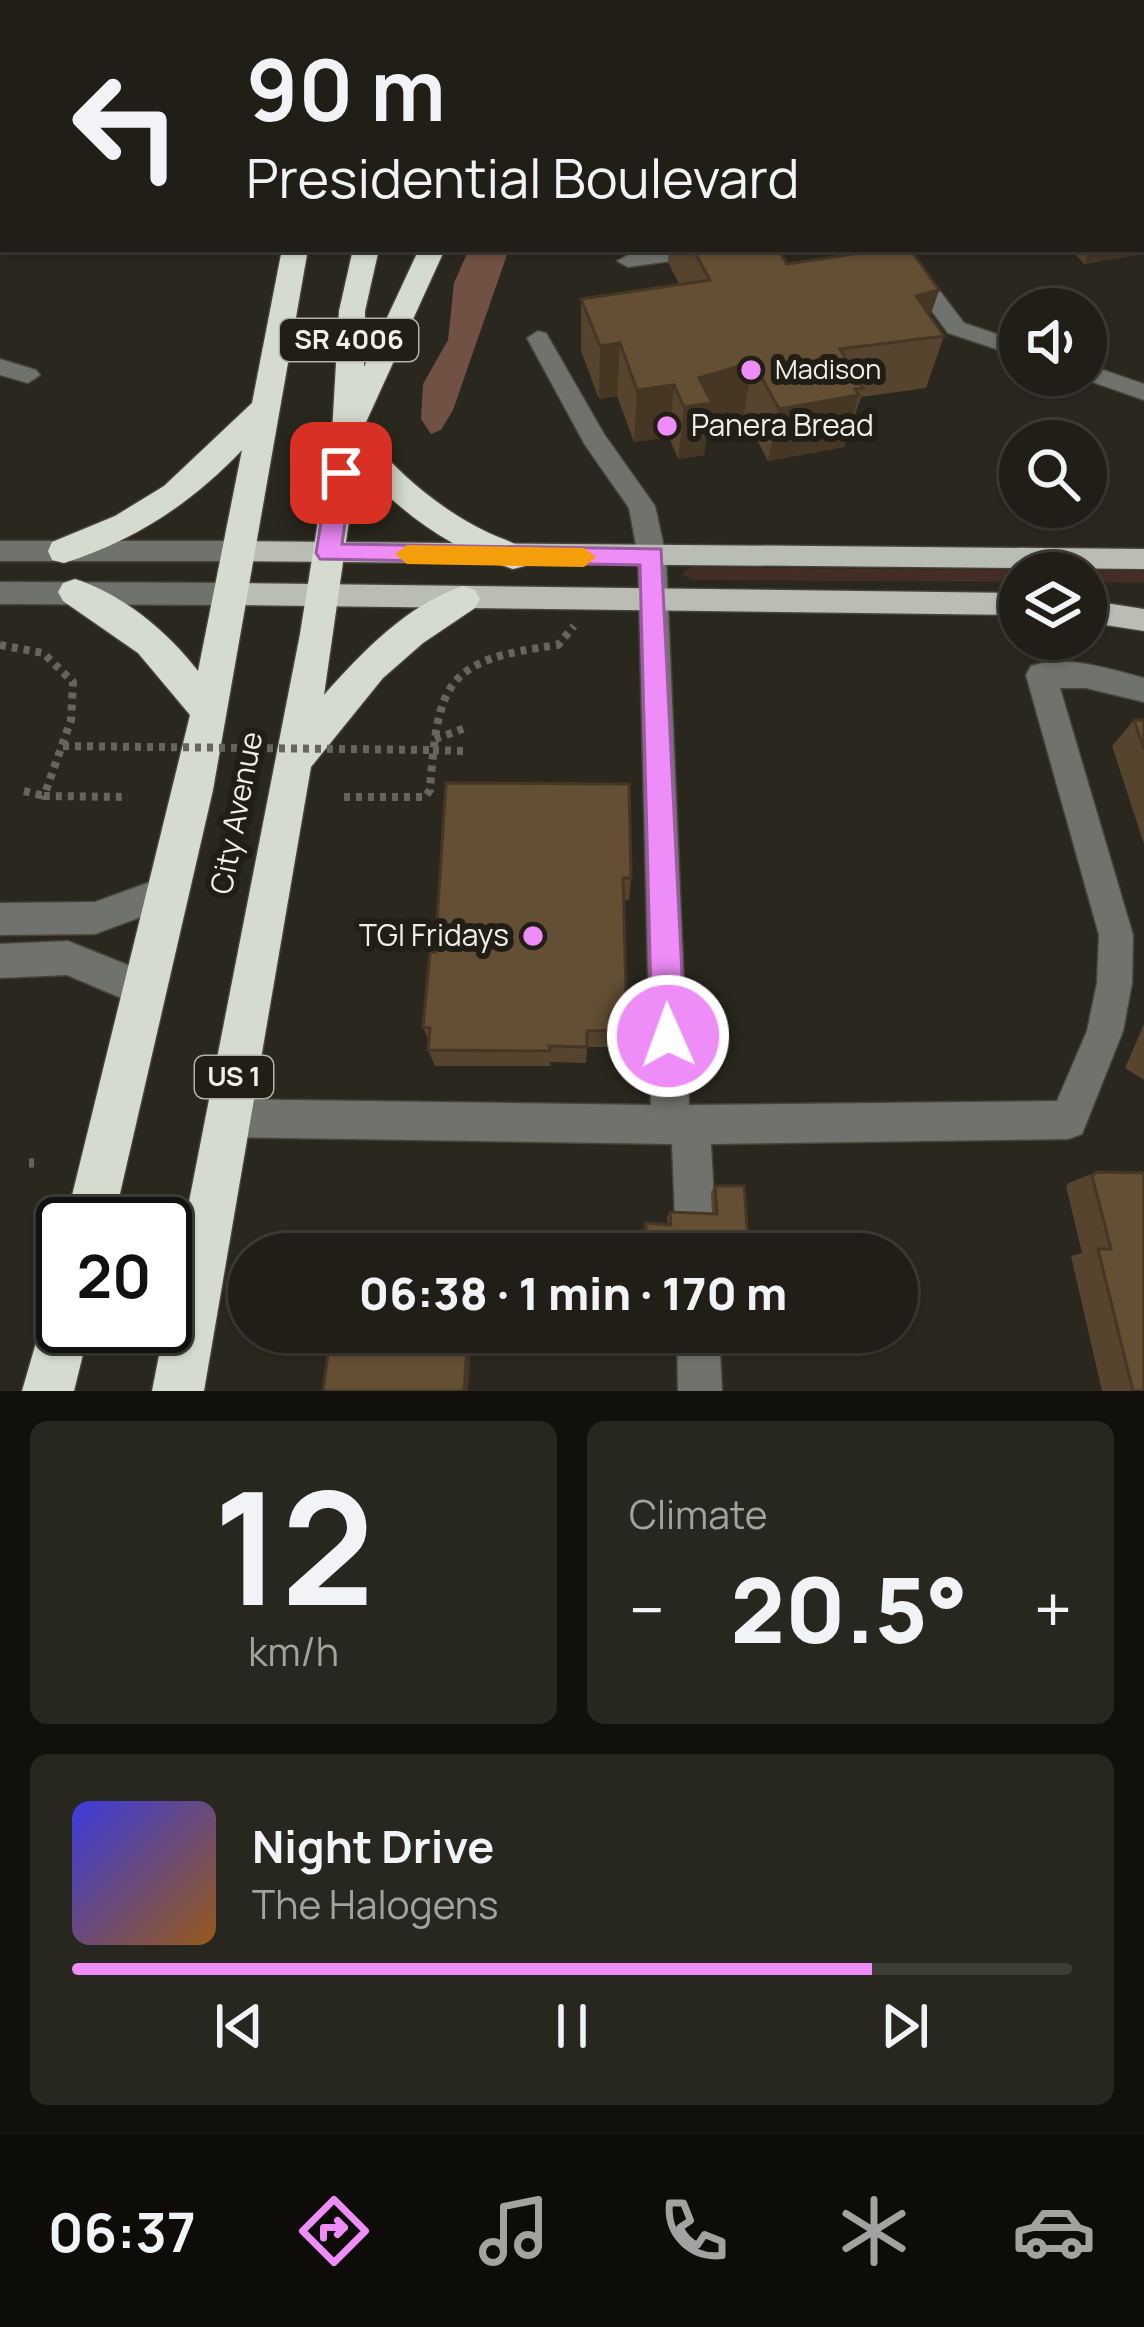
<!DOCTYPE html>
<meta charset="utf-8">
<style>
body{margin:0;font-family:Manrope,sans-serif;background:#28271f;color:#f1f3f6;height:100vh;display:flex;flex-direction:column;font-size:45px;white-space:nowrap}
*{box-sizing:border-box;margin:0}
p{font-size:39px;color:#a2a2a1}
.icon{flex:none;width:66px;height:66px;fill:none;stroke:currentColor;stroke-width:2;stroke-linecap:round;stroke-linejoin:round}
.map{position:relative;height:1391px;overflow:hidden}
.details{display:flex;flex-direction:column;gap:30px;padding:30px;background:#12100c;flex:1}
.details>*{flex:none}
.banner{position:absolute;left:0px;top:0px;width:1146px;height:252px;box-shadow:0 3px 9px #0004,0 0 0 3px #3d3c35;background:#201e16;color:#f1f3f6;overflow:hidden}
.buttons{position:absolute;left:999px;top:288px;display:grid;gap:24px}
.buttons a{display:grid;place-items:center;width:108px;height:108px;border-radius:50%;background:#201e16;box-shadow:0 3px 9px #0004,0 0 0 3px #3d3c35;font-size:60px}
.speed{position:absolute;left:36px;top:1197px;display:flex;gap:24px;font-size:60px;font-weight:700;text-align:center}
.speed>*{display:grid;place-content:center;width:156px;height:156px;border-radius:50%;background:#201e16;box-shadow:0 3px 9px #0004,0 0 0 3px #3d3c35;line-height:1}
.speed .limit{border:6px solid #111;border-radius:18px;background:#fff;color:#111}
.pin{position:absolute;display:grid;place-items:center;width:102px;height:102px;color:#fff;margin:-51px;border-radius:24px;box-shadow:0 6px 18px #0006}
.me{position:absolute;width:132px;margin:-66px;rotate:358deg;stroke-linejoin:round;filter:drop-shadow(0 0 9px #0008)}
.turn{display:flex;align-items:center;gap:42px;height:252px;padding:0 48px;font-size:54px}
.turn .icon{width:156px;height:156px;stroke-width:2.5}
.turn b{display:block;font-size:84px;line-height:102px}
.big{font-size:90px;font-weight:800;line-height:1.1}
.details .tile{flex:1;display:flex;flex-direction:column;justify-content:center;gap:18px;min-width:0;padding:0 42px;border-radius:18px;background:#28271f}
.details .dial{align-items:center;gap:0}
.dial b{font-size:156px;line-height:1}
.song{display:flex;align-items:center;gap:36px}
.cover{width:144px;height:144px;border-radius:18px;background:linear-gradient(135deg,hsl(240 70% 55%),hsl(30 70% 35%))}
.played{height:12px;border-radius:6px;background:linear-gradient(90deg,#ee8cf8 80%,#3d3c35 80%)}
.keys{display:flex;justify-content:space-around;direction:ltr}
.heat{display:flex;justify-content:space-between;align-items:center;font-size:66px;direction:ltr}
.details .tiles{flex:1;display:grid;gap:30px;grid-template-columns:1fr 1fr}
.tile:last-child{grid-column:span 2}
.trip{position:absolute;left:228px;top:1233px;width:690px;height:120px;border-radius:60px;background:#201e16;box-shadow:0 3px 9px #0004,0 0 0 3px #3d3c35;font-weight:800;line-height:120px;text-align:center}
.dock{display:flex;height:192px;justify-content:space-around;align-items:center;background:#0d0c09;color:#a2a2a1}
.dock .icon{width:84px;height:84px}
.dock .active{color:#ee8cf8}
.dock b{font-size:54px;color:#f1f3f6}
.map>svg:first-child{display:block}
</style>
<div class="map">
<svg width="1144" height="1391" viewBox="0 0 1144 1391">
<rect width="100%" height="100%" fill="#2a281e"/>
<path fill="#432d24" d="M 691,567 L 1144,571 L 1144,583 L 1086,582 L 1086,573 L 1020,573 L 1020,582 L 692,580 L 682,574 Z"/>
<path fill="#715143" d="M 469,249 L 509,249 L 453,410 L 441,430 L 431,434 L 421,419 L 423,384 L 448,340 L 454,283 Z"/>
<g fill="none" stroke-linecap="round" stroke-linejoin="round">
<g stroke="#46443a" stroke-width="3">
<path id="minor" d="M 1143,37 L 1144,37 L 1144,47 L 1143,47 Z
M 668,249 L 725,249 L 714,255 L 628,267 L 617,261 L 628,255 Z
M 886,249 L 908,249 L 964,323 L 1020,342 L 1020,357 L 948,333 Z
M 538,331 L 546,333 L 604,434 L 655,506 L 666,556 L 689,1105 L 1057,1101 L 1087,1031 L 1097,983 L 1099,935 L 1026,675 L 1031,666 C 1066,654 1109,669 1144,678 L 1144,702 L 1086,688 L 1060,688 L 1133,935 L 1132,983 L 1123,1031 L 1082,1134 L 1068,1139 L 711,1144 L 715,1218 L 709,1232 L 695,1238 L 681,1232 L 675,1218 L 672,1144 L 226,1137 L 212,1132 L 207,1118 L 212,1104 L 226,1099 L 651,1105 L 638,556 L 629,508 L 585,445 L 527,338 Z
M 0,359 L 36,370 L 40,375 L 28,383 L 0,375 Z
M 1086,364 L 1144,384 L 1144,400 L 1078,377 L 1086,375 Z
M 0,541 L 239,541 L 253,551 L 239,561 L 0,561 Z
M 0,582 L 231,583 L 245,594 L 231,605 L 0,604 Z
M 172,874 L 184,879 L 189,890 L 184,901 L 95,934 L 0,935 L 0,903 L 95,902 Z
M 68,941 L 160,978 L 165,991 L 160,1004 L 147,1009 L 67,975 L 0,978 L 0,944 Z
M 677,1332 L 719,1332 L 722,1391 L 678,1391 Z"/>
</g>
<g stroke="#46443a" stroke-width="3">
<path id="major" d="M 310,0 L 326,0 L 326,3 L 310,3 Z
M 239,541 L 1144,549 L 1144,569 L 239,561 L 225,551 Z
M 231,583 L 1020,593 L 1020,615 L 231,605 L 217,594 Z
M 1086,600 L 1144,609 L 1144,631 L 1086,622 Z"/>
</g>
<g stroke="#46443a" stroke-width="3">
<path id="highway" d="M 410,0 L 430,0 L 409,3 Z
M 563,0 L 584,0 L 561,3 Z
M 3,2 L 6,3 L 0,15 L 0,3 Z
M 0,65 L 3,65 L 3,78 L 0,78 Z
M 282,249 L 308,249 L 213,790 L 113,1224 L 65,1224 L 190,715 L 138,653 L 63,601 L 58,592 L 63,583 L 75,579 C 123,594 168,632 198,671 L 242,450 C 192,503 134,541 64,563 L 52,560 L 48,551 L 52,542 L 115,516 L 164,486 L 252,403 Z
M 353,249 L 379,249 L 365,311 L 364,367 L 419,249 L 445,249 L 362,431 C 399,473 438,509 489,533 C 504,540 521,543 529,557 L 525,566 L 513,569 C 451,550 401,513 357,465 L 324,695 C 361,653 408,604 463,586 L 475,590 L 480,599 L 475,608 L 423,643 L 383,678 L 311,767 L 204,1391 L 152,1391 L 300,634 L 332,433 L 339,311 Z
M 63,1301 L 63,1326 L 90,1326 L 74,1391 L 22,1391 L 46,1308 Z"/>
</g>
<path stroke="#66655c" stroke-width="8" stroke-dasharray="6 6" stroke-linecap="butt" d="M 0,645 L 43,653 L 73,682 L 71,720 L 44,796 L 128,797
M 435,739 L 468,727
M 433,750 L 463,751
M 24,791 L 44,796
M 344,797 L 425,797 L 430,790 C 438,680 446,660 558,645 L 574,626"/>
<path stroke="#66655c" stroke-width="9" stroke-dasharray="8 8" stroke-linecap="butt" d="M 29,1163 L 34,1163"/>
<use href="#minor" fill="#70726d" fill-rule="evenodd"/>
<use href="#major" fill="#b9bdb3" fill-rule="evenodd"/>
<use href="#highway" fill="#d6dbcf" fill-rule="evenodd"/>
<g stroke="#46443a" stroke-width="24" stroke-linecap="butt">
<path id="highway-bridge" d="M 43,3 L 66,0"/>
</g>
<path stroke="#66655c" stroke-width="8" stroke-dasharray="6 6" stroke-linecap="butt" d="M 63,746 L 433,750"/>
<use href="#highway-bridge" stroke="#d6dbcf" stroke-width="22"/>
</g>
<path fill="#56442e" d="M 861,0 L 961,0 L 964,3 L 863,3 Z
M 988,0 L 1048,0 L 1047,3 L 991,3 Z
M 669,249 L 778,249 L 787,264 L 939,290 L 930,316 L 944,336 L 926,388 L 861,397 L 844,447 L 768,461 L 744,414 L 708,425 L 704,455 L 678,459 L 669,437 L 634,442 L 617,396 L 599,399 L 581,351 L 581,299 L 679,284 L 668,262 Z
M 1071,249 L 1143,249 L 1143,254 L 1084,264 Z
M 1134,720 L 1144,720 L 1144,844 L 1112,746 Z
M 446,783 L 631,878 L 629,900 L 624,900 L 627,1030 L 624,1047 L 587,1047 L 586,1063 L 550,1062 L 551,1066 L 435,1066 L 428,1050 L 429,1041 L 423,1027 L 435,952 Z
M 1144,1024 L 1144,1080 L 1125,1068 Z
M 1096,1172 L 1144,1391 L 1102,1391 L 1071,1256 L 1082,1253 L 1066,1186 L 1069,1183 Z
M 715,1186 L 749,1254 L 644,1254 L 644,1228 L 646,1223 L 668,1224 L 667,1217 L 670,1212 L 712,1214 L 711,1192 Z"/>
<path fill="#463725" d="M 1006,0 L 1048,0 L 1047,3 L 1005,3 Z
M 1143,205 L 1144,252 L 1143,254 L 1084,264 L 1091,249 L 1143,249 Z
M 939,290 L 923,338 L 916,296 Z
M 620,343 L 617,396 L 599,399 L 600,346 Z
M 753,362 L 744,414 L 708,425 L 704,455 L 678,459 L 684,407 L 699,378 Z
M 674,385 L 669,437 L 634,442 L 637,390 Z
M 859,395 L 844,447 L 768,461 L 779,409 Z
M 468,1332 L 472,1332 L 468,1391 L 464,1391 Z"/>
<path fill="#644f35" stroke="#463725" stroke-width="3" d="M 893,0 L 961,0 L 964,3 L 896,3 Z
M 693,249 L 778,249 L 787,264 L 887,249 L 910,249 L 939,290 L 916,296 L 944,336 L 840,349 L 863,388 L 855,389 L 859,395 L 779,409 L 753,362 L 699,378 L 712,403 L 684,407 L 674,385 L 637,390 L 620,343 L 600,346 L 581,299 L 710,280 Z
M 1134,720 L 1144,720 L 1144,749 Z
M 446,783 L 629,784 L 631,878 L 623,878 L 627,1030 L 587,1031 L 587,1047 L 549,1046 L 550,1051 L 428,1050 L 430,1028 L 423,1027 L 430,952 L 435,952 Z
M 1096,1172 L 1144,1173 L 1144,1391 L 1133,1391 L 1098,1249 L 1111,1249 L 1092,1176 Z
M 715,1186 L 744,1186 L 749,1254 L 647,1254 L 646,1223 L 671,1225 L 670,1212 L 717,1214 Z
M 331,1332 L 468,1332 L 464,1391 L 323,1391 Z"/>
<path fill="#ee8cf8" stroke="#9b5ba1" stroke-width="3" d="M 341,465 L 352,473 L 342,544 L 661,549 L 685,1036 L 680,1048 L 668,1053 L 657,1048 L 652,1036 L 640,565 L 320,559 L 316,553 L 329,473 Z"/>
<path fill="#f59e0b" d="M 407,545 L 584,548 L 596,557 L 584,567 L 407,564 L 395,554 Z"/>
<g fill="#ee8cf8" stroke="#201e15" stroke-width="4.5">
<circle cx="751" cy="370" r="12"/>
<circle cx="667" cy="426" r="12"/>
<circle cx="533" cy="936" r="12"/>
</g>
<g text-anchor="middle" stroke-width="12" stroke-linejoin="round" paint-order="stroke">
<g fill="#201e15" stroke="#b2b0a9" stroke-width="3">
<rect x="280" y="319" width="138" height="42" rx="9"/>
<rect x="195" y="1056" width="78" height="42" rx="9"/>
</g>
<g font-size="27" font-weight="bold" fill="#f0efe9">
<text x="349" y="349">SR 4006</text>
<text x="234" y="1086">US 1</text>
</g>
<g font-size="27" fill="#f0efe9" stroke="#201e15" text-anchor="start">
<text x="775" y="379">Madison</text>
</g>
<g font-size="30" fill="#f0efe9" stroke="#201e15" text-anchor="start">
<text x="691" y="436">Panera Bread</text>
<text x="509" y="946" text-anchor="end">TGI Fridays</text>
</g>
<g font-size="30" fill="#f0efe9" stroke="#201e15">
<text transform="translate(237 813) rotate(-79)" y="10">City Avenue</text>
</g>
</g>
</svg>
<div class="buttons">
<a><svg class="icon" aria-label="sound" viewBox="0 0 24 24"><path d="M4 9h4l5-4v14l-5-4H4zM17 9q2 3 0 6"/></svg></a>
<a><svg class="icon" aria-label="search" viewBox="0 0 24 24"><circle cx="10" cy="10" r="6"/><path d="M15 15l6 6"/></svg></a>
<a><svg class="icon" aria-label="layers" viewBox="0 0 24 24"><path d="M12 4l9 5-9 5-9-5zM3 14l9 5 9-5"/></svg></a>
</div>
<div class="speed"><div class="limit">20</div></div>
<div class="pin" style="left:341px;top:473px;background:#d93025"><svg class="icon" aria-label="arrive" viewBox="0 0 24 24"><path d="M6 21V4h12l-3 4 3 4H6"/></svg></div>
<svg class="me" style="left:668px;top:1036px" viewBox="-20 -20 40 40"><circle r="17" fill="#ee8cf8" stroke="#fff" stroke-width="3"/><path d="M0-11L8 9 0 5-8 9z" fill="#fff"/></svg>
<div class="trip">06:38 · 1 min · 170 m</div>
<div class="banner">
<div class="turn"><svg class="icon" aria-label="left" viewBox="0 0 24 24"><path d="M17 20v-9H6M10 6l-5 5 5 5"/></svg><div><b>90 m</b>Presidential Boulevard</div></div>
</div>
</div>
<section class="details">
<div class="tiles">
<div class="tile dial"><b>12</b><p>km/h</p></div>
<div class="tile"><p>Climate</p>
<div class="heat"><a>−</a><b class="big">20.5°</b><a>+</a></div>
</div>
<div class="tile">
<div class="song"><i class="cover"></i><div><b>Night Drive</b><p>The Halogens</p></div></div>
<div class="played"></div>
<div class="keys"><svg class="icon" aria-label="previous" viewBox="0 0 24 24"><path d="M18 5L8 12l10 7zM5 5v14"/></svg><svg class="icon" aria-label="pause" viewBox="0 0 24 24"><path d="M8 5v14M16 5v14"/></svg><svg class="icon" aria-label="next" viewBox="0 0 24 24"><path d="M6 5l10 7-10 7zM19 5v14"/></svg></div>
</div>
</div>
</section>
<nav class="dock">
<b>06:37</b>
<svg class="icon active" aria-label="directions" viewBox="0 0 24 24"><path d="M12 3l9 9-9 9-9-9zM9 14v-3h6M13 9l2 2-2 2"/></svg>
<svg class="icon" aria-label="music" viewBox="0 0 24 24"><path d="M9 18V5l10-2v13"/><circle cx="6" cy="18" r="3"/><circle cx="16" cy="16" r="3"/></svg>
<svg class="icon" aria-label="phone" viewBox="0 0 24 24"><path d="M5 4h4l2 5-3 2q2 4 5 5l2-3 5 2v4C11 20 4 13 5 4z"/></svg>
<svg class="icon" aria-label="climate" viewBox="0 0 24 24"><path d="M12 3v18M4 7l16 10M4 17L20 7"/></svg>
<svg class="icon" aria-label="car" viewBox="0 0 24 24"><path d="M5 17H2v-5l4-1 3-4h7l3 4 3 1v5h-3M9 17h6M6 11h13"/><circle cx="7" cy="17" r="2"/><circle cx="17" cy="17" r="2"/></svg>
</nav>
